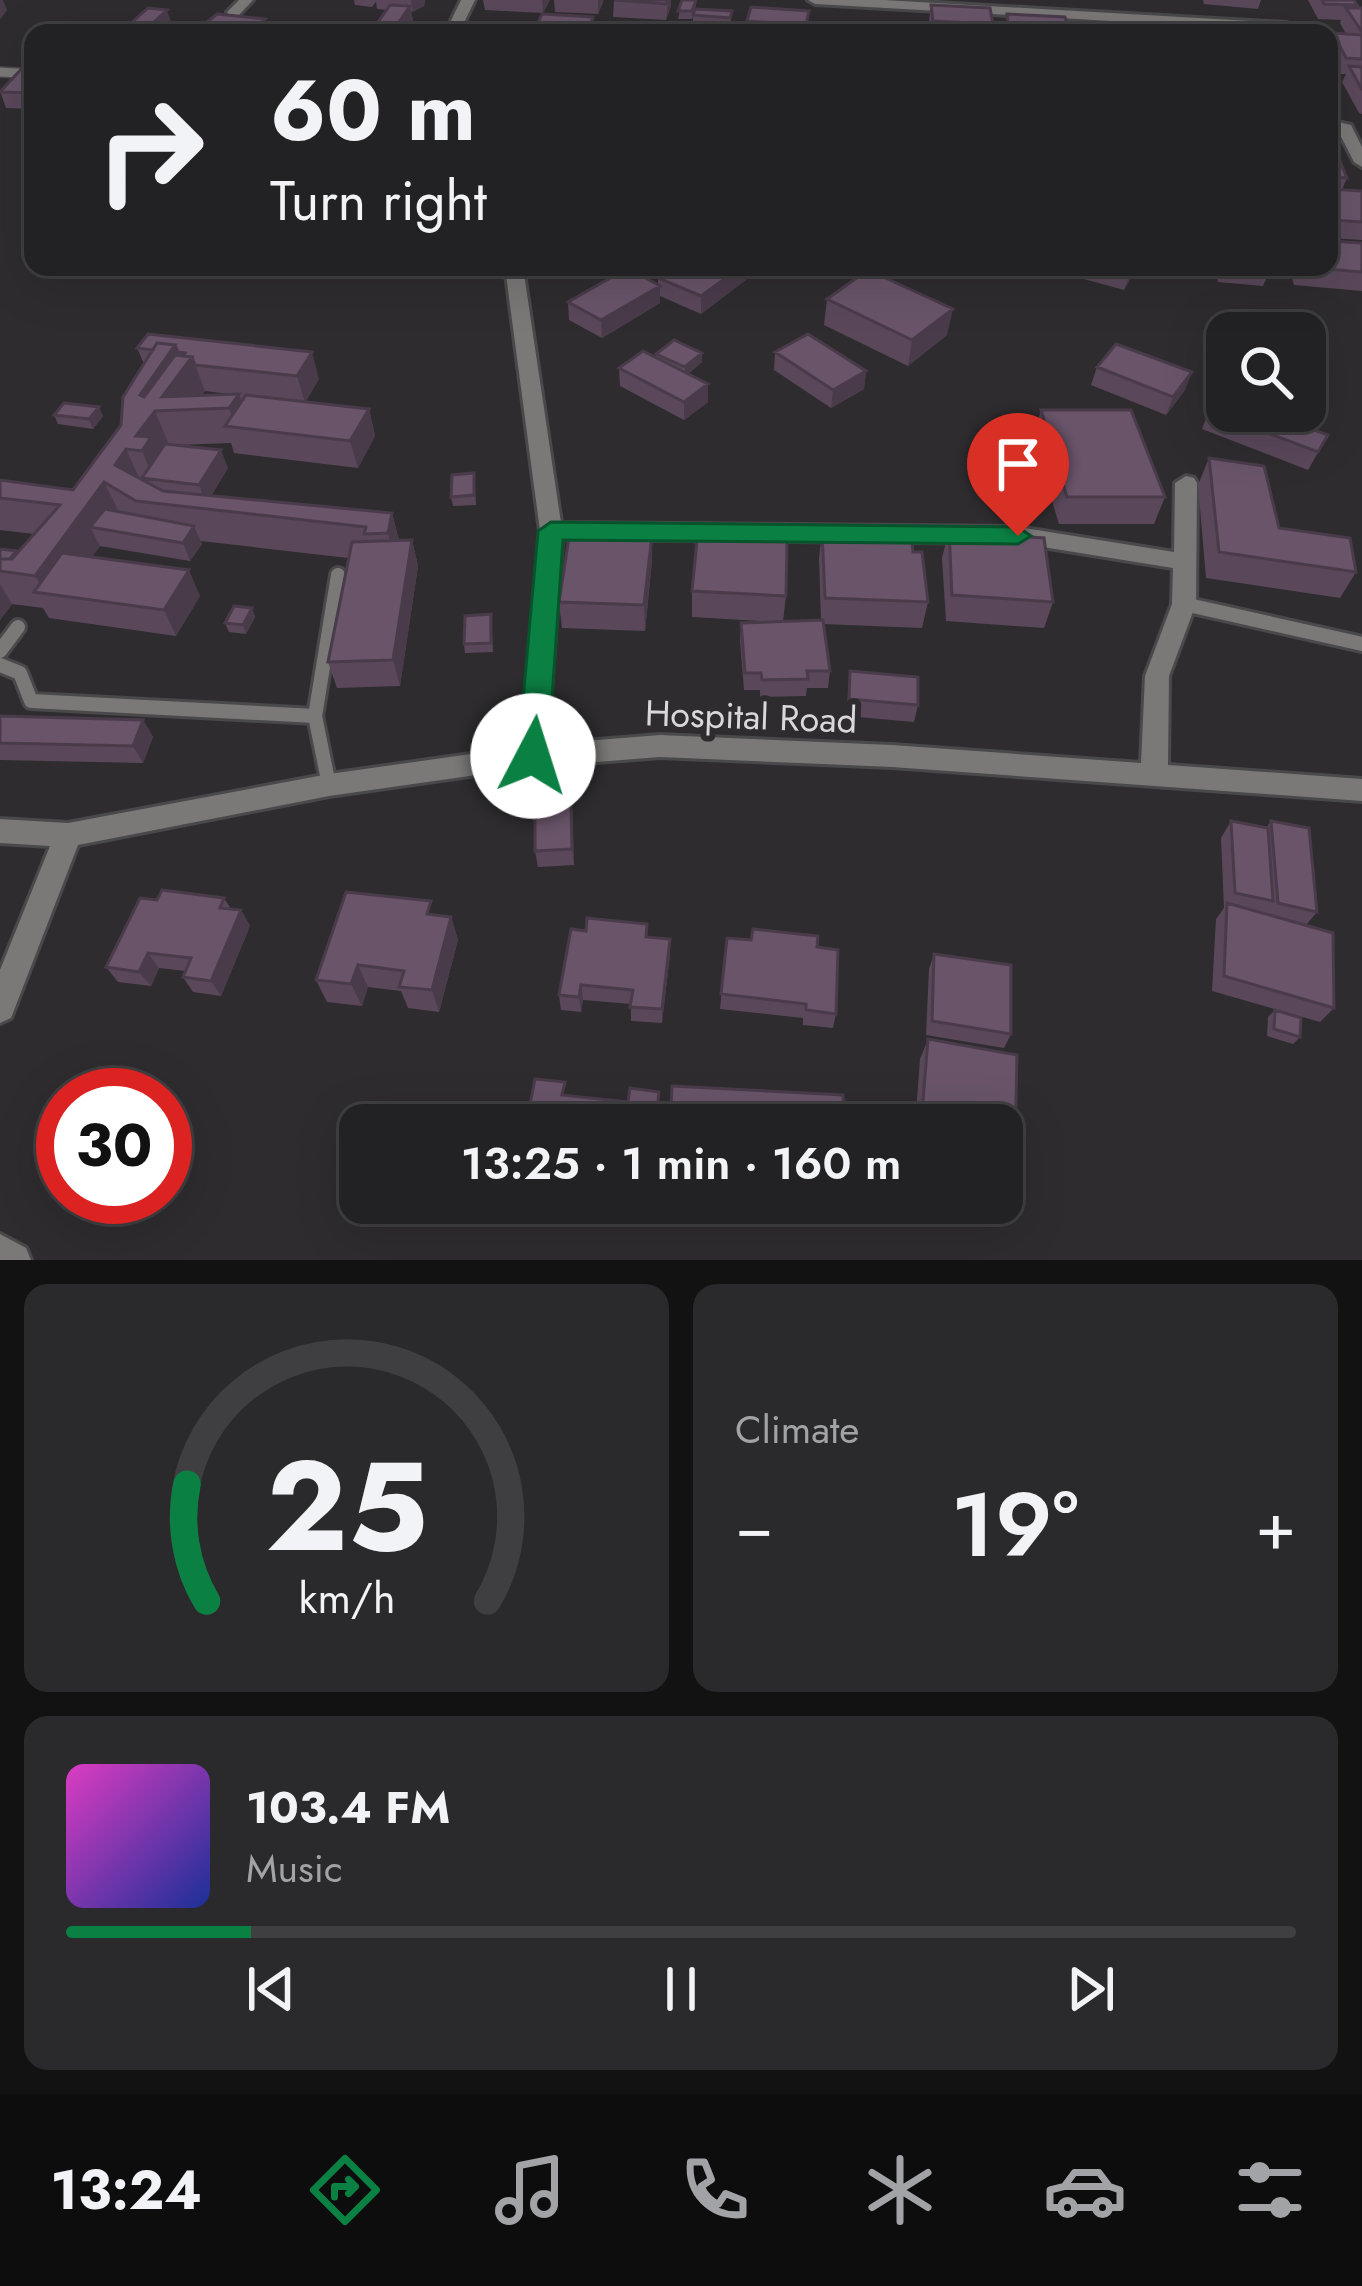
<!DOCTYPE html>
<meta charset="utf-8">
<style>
body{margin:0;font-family:Jost,sans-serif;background:#2a292b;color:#f1f3f6;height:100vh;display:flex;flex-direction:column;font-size:45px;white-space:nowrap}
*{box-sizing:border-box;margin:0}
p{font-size:39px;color:#a2a3a6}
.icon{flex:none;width:66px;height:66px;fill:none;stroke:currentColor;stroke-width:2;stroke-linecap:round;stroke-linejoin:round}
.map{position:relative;height:1260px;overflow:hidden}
.drawer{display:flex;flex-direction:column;gap:24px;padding:24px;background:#131213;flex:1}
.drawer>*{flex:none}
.banner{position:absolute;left:24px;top:24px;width:1314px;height:252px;border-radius:24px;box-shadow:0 12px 48px #0002,0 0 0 3px #3f3e41;background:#222123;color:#f1f3f6;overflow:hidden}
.fabs{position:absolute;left:1206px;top:312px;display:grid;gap:24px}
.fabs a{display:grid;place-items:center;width:120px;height:120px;border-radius:24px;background:#222123;box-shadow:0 12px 48px #0002,0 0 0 3px #3f3e41;font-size:60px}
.speed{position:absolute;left:36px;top:1068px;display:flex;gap:24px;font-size:60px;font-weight:700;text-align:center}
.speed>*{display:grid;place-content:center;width:156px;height:156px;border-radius:50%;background:#222123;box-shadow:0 12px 48px #0002,0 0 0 3px #3f3e41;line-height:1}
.speed .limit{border:18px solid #d22;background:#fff;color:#111}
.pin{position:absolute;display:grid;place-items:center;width:102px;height:102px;color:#fff;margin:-123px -51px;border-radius:50% 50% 50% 0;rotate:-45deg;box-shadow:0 0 12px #0007}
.pin .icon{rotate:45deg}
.me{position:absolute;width:132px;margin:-66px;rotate:5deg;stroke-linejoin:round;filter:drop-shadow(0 0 9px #0008)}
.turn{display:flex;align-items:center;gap:42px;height:252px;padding:0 48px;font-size:54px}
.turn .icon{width:156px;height:156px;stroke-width:2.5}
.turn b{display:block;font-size:84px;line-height:102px}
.big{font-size:90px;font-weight:600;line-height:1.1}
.drawer .tile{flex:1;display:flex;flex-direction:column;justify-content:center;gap:18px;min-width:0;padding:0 42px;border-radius:24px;background:#2a292b}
.drawer .dial{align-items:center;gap:0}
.dial svg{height:312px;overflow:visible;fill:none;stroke:#3f3e41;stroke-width:7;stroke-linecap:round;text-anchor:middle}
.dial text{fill:#f1f3f6;stroke:none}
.song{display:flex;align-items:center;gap:36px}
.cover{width:144px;height:144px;border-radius:18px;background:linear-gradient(135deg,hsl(310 70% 55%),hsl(230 70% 35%))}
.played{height:12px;border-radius:6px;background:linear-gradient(90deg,#0b8043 15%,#3f3e41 15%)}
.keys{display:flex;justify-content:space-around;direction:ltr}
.heat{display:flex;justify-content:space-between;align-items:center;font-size:66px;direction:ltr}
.drawer .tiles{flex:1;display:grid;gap:24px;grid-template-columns:1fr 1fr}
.tile:last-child{grid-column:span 2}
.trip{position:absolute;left:339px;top:1104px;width:684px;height:120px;border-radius:24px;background:#222123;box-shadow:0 12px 48px #0002,0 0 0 3px #3f3e41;font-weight:600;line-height:120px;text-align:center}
.menu{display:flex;height:192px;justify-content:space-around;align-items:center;background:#0e0d0e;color:#a2a3a6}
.menu .icon{width:84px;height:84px}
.menu .current{color:#0b8043}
.menu b{font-size:54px;color:#f1f3f6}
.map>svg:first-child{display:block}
</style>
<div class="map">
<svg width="1362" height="1260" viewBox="0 0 1362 1260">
<rect width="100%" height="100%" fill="#2e2c2f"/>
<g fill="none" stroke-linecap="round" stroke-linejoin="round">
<g stroke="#49484a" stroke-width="12">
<path id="service-far1" d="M 0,72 L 33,74"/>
</g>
<g stroke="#49484a" stroke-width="20">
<path id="service" d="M 1184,604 L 1362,644
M 0,651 L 18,627
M 0,665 L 20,673 L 31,701 L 315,716 L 338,575
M 315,716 L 329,785"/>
</g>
<g stroke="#49484a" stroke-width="6">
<path id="minor" d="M 239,0 L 253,0 L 239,15 L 229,15 L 227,12 Z
M 461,0 L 475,0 L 459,33 L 445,33 Z
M 808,0 L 884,0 L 1287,23 L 1294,27 L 1287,31 L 815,4 Z
M 1338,122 L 1351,125 L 1362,147 L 1362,167 L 1354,162 L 1335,125 Z
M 505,267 L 523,267 L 561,523 L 1018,527 L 1174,552 L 1175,483 L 1186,476 L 1194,478 L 1197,483 L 1196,604 L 1169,676 L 1168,765 L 1362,779 L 1362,801 L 892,767 L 660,757 L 533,767 L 329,796 L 78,845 L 11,1018 L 0,1023 L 0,970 L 50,846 L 0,843 L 0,819 L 68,823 L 329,774 L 521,747 L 540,531 ZM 562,539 L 1018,543 L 1173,568 L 1172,604 L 1145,676 L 1141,763 L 892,745 L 660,735 L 547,744 Z
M 0,1234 L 26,1248 L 31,1260 L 0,1260 Z"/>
</g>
<use href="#service-far1" stroke="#7a7978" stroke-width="9"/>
<use href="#service" stroke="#7a7978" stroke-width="14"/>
<use href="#minor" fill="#7a7978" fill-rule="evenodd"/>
</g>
<path fill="#5a485a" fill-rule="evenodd" d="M 354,0 L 425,0 L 424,6 L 411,12 L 413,21 L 405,33 L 375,33 L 374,28 L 387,10 L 377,9 L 376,2 L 372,7 L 355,5 Z
M 483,0 L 550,0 L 543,13 L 485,10 Z
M 554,0 L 603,0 L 603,2 L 598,14 L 555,12 Z
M 614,0 L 671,0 L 671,6 L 666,20 L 613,17 Z
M 682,0 L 697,0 L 695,9 L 732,11 L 730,26 L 693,23 L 693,17 L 692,19 L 678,19 Z
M 1203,0 L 1261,0 L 1258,9 L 1204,4 Z
M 1308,0 L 1354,0 L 1357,5 L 1356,8 L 1362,8 L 1362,114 L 1359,113 L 1342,82 L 1346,74 L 1339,74 L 1329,53 L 1329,44 L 1333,33 L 1346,34 L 1340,23 L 1341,20 L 1318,19 Z
M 931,5 L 993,24 L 991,33 L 930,33 L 929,21 Z
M 809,11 L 807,33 L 743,33 L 747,28 L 747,21 Z
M 33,63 L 33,109 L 6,108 L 0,91 Z
M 1329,158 L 1347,178 L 1342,190 L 1362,191 L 1362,240 L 1329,238 Z
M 1362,243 L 1362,291 L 1294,285 L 1289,267 L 1329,267 Z
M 568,267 L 604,267 L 600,273 Z
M 1064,267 L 1135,267 L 1124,290 L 1062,273 Z
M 1215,267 L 1270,267 L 1271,268 L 1263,286 L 1218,282 Z
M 658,278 L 747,279 L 701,314 L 660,296 L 660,303 L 602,338 L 569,320 L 568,302 L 658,285 Z
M 827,299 L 947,335 L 908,366 L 824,325 Z
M 148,334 L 319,379 L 305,402 L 369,409 L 375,436 L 358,468 L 234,453 L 231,443 L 176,445 L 228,468 L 211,496 L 392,513 L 399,540 L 412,540 L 418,566 L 400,686 L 337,688 L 328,662 L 348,558 L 201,541 L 202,544 L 190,561 L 100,546 L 92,557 L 200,596 L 176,636 L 49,618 L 43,608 L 12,604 L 0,620 L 0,549 L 16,551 L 17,554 L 34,534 L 0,530 L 0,480 L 73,490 L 121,425 L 144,364 L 137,348 ZM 205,391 L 230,394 L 202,395 Z
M 775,352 L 866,371 L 864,389 L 831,408 L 774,370 Z
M 702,353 L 702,362 L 688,374 L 708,402 L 684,420 L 620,386 L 619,368 L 656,357 L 656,354 Z
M 1097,367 L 1185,390 L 1166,415 L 1091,385 Z
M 1041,410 L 1165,497 L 1154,524 L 1059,524 L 1033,437 Z
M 1209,411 L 1328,435 L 1308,470 L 1202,429 Z
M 54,415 L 103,416 L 93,429 L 58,424 Z
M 1209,458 L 1279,528 L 1356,572 L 1340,598 L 1206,578 L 1198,485 Z
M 474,473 L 476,505 L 453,506 L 451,497 Z
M 949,531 L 1053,602 L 1044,628 L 946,621 L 942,558 Z
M 822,532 L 913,552 L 928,602 L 922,628 L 824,624 L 830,671 L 828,688 L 807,688 L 806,696 L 760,697 L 760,690 L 744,690 L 740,641 L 741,623 L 779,622 L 692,617 L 692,591 L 755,539 L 786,596 L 783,622 L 821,621 L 819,558 Z
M 652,535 L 652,561 L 645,631 L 562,628 L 559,602 Z
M 252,608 L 255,617 L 246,634 L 229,632 L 225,623 Z
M 491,614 L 493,652 L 465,653 L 464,644 Z
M 850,671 L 918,705 L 914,722 L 846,716 Z
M 0,716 L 143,720 L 153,737 L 143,763 L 0,760 Z
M 570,772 L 574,865 L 538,867 L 535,851 Z
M 1231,821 L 1266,828 L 1271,821 L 1317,912 L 1306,925 L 1334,1008 L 1320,1022 L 1212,991 L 1216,919 L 1224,908 L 1221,838 Z
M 224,898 L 231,909 L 241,910 L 250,926 L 221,996 L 193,992 L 183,977 L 185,971 L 159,968 L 151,986 L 118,982 L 106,967 L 157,900 Z
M 435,915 L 451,917 L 458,940 L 439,1012 L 408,1008 L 401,991 L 368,987 L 362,1006 L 327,1002 L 316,980 Z
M 648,937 L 670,939 L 670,954 L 662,1023 L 631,1021 L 631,1004 L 583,1000 L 581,1012 L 561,1010 L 559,995 Z
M 727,938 L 817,947 L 836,1014 L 833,1028 L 803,1025 L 803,1018 L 720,1009 Z
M 934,954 L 1011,1034 L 1004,1048 L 926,1035 L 929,969 Z
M 1275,1010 L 1300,1037 L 1293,1044 L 1267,1036 L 1268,1017 Z
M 928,1039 L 1017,1055 L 1014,1191 L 1002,1208 L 977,1203 L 1002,1203 L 1002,1125 L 915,1125 L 920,1059 Z
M 580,1203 L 625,1203 L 624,1208 Z"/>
<path fill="#4a3b4a" d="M 0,0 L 3,0 L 7,10 L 0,20 Z
M 411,0 L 425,0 L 424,6 L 413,12 Z
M 542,0 L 550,0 L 543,13 Z
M 598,0 L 603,0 L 598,14 Z
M 668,0 L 671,0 L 671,6 L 666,20 Z
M 410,6 L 413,21 L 405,33 L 395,33 L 394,29 Z
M 167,10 L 172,25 L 164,33 L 142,33 Z
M 265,19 L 268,33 L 249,33 Z
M 741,267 L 748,267 L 747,279 L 701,314 L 701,296 Z
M 1133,267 L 1135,267 L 1132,277 L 1124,290 Z
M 660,286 L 660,303 L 602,338 L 601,320 Z
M 953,309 L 947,335 L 908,366 L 912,340 Z
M 175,345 L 182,363 L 192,357 L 205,391 L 192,409 L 155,411 L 169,445 L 154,480 L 136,436 L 140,395 Z
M 312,352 L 319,379 L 305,403 L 297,376 Z
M 702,353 L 702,362 L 685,376 L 685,367 Z
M 866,371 L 864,389 L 831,408 L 833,390 Z
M 1192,372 L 1185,390 L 1166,415 L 1173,397 Z
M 708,384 L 708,402 L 684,420 L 684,402 Z
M 239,394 L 251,428 L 236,428 L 229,408 Z
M 99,407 L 103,416 L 93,429 L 89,419 Z
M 369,409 L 375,436 L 358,468 L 350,441 Z
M 126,449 L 142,484 L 131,500 L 115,465 Z
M 221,450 L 228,468 L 206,503 L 199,485 Z
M 104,482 L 121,516 L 90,527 L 100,546 L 65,596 L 46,594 L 35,576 Z
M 392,513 L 401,548 L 396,567 L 388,533 Z
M 194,526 L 202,544 L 190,561 L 183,543 Z
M 652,535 L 652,561 L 645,631 L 644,605 Z
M 412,540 L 418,566 L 400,686 L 393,660 Z
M 189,570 L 200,596 L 176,636 L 164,610 Z
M 0,584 L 12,604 L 0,620 Z
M 252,608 L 255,617 L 246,634 L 243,625 Z
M 143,720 L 153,737 L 143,763 L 133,746 Z
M 570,772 L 572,789 L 574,865 L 572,849 Z
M 241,910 L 250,926 L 221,996 L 211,981 Z
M 451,917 L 458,940 L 439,1012 L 432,990 Z
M 670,939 L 670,954 L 662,1023 L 662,1009 Z
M 148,953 L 159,968 L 151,986 L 139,972 Z
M 358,965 L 368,987 L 362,1006 L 351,984 Z
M 581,985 L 583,1000 L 581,1012 L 579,997 Z
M 659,1092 L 658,1125 L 655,1125 Z"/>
<path fill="#695469" stroke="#4a3b4a" stroke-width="3" d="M 614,0 L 668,0 L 666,4 Z
M 682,0 L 696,0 L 692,11 L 678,11 Z
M 1322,0 L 1354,0 L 1357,5 L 1324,4 Z
M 390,5 L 410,6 L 394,29 L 374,28 Z
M 931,5 L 990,8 L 993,24 L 933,21 Z
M 751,7 L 809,11 L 806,25 L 747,21 Z
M 148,8 L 167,10 L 142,33 L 120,33 Z
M 1346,8 L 1362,8 L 1362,32 Z
M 695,9 L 732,11 L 730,18 L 693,15 Z
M 217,14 L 265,19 L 249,33 L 193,33 Z
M 542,14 L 593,17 L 588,33 L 533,33 Z
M 1007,14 L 1065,17 L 1069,33 L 1009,33 Z
M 267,24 L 289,26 L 282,33 L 259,33 Z
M 603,24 L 658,28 L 657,33 L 600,33 Z
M 1213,25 L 1271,28 L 1273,33 L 1216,33 Z
M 744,28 L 804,32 L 743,33 Z
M 1333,33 L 1362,35 L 1362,59 L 1346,58 Z
M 27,63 L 33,63 L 33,93 L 0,92 Z
M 1349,66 L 1362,67 L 1362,90 Z
M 1329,158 L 1339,159 L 1347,178 L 1329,176 Z
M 1329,189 L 1362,191 L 1362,222 L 1331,220 L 1329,216 Z
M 1329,241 L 1362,243 L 1362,272 L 1302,267 L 1329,267 Z
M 673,267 L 741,267 L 701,296 L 658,278 Z
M 1109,267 L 1133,267 L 1129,273 Z
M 628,268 L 660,286 L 601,320 L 568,302 Z
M 868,270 L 953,309 L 912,340 L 827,299 Z
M 148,334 L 312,352 L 297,376 L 195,365 L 192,357 L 183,356 L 185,353 L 178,352 L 175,345 L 157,343 L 153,350 L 137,348 Z
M 808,334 L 866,371 L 833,390 L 775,352 Z
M 674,340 L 702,353 L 685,367 L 656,354 Z
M 157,343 L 175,345 L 140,395 L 144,397 L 175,355 L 192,357 L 162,397 L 239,394 L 229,408 L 155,411 L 136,436 L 151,437 L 142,451 L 126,449 L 115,465 L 163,491 L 392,513 L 388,533 L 364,534 L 366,527 L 136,501 L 104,482 L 35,576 L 0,571 L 0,559 L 12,559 L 60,505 L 0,498 L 0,480 L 73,490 L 121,425 L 123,397 Z
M 1116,344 L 1192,372 L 1173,397 L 1097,367 Z
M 643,351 L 708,384 L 684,402 L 619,368 Z
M 246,395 L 369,409 L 350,441 L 225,426 Z
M 1220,395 L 1227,398 L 1227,411 L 1263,411 L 1328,435 L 1318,452 L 1209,411 Z
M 64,403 L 99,407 L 89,419 L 54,415 Z
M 1041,410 L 1131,410 L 1165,497 L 1067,497 Z
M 165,444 L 221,450 L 199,485 L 142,478 Z
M 1209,458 L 1264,466 L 1279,528 L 1350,538 L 1356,572 L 1219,552 Z
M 474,473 L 474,495 L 451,497 L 452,475 Z
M 105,509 L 194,526 L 183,543 L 90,527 Z
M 756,529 L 755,539 L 787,541 L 786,596 L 692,591 L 698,530 Z
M 570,531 L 652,535 L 644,605 L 559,602 Z
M 949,531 L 1044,538 L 1053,602 L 952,595 Z
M 822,532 L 911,534 L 913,552 L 922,552 L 928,602 L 825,598 Z
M 412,540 L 393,660 L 328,662 L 352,542 Z
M 0,549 L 16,551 L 10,559 L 0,559 Z
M 62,553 L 189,570 L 164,610 L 34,592 Z
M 234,606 L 252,608 L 243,625 L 225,623 Z
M 491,614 L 491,643 L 464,644 L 465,616 Z
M 823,620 L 830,671 L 807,671 L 808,679 L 762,680 L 761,673 L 745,673 L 741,623 Z
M 850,671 L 918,677 L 918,705 L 849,699 Z
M 0,716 L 143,720 L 133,746 L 0,743 Z
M 570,772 L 572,849 L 535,851 L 535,775 Z
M 1231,821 L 1268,828 L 1273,901 L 1235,893 Z
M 1271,821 L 1309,828 L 1317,912 L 1278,903 Z
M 162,890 L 224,898 L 220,908 L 241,910 L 211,981 L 183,977 L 191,958 L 148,953 L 139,972 L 106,967 L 140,898 L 157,900 Z
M 346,892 L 431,901 L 427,914 L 451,917 L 432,990 L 399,987 L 404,971 L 358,965 L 351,984 L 316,980 Z
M 1227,903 L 1333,933 L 1334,1008 L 1224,976 Z
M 587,918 L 647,924 L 646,937 L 670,939 L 662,1009 L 630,1007 L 633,990 L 581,985 L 579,997 L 559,995 L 571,929 L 586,931 Z
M 753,929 L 818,936 L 817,947 L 838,950 L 836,1014 L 806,1010 L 806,1004 L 721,994 L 727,938 L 751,940 Z
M 934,954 L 1011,965 L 1011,1034 L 932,1021 Z
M 1275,1010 L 1301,1018 L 1300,1037 L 1274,1029 Z
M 928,1039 L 1017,1055 L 1014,1191 L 1002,1189 L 1002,1125 L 921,1125 Z
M 535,1079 L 565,1082 L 562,1095 L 628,1102 L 630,1088 L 659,1092 L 655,1125 L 526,1125 Z
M 672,1086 L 843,1095 L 844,1125 L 670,1125 Z"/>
<path fill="#0b8043" stroke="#07532c" stroke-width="3" d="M 551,522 L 1018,527 L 1031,536 L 1018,544 L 563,540 L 548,756 L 544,765 L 523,765 L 518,756 L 538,531 Z"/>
<g text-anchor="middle" stroke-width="12" stroke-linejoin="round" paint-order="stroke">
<g font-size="36" fill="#d9d8d9" stroke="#2e2c2f">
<text transform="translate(751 716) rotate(2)" y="13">Hospital Road</text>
</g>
</g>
</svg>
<div class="fabs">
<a><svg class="icon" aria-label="search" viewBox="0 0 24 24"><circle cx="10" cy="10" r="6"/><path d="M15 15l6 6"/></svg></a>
</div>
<div class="speed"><div class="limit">30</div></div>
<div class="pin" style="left:1018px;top:536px;background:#d93025"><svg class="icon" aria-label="arrive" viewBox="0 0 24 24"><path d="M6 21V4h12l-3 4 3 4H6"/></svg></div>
<svg class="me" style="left:533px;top:756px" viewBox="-20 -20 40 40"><circle r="19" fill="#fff"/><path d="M0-13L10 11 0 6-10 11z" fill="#0b8043"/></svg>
<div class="trip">13:25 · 1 min · 160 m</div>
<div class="banner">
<div class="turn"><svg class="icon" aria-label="right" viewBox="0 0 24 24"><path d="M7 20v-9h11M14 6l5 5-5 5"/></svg><div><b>60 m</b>Turn right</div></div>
</div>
</div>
<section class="drawer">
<div class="tiles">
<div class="tile dial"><svg viewBox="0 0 100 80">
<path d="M14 69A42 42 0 1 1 86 69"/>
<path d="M14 69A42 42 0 0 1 9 39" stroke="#0b8043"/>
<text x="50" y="56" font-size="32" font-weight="700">25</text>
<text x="50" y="72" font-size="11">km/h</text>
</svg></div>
<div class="tile"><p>Climate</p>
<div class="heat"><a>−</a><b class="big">19°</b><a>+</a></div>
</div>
<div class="tile">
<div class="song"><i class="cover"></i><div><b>103.4 FM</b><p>Music</p></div></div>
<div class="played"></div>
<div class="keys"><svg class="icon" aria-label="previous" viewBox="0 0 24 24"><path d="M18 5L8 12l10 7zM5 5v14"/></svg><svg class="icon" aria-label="pause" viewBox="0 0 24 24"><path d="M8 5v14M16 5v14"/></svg><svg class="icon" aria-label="next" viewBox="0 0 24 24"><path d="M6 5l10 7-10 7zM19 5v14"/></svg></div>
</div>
</div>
</section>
<nav class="menu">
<b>13:24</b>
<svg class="icon current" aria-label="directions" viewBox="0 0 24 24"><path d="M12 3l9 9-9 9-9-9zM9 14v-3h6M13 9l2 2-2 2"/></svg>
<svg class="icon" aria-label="music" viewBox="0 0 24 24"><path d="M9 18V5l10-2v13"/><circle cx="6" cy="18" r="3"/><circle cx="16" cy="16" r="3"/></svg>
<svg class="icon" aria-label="phone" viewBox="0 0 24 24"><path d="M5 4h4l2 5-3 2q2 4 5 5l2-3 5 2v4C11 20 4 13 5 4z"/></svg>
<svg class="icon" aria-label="climate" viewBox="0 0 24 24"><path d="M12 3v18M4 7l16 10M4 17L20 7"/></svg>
<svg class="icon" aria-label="car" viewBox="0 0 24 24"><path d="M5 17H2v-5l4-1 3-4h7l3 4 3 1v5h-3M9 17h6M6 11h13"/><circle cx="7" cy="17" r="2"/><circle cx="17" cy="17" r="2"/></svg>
<svg class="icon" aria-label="filters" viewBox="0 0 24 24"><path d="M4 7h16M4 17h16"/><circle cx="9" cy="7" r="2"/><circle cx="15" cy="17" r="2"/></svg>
</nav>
